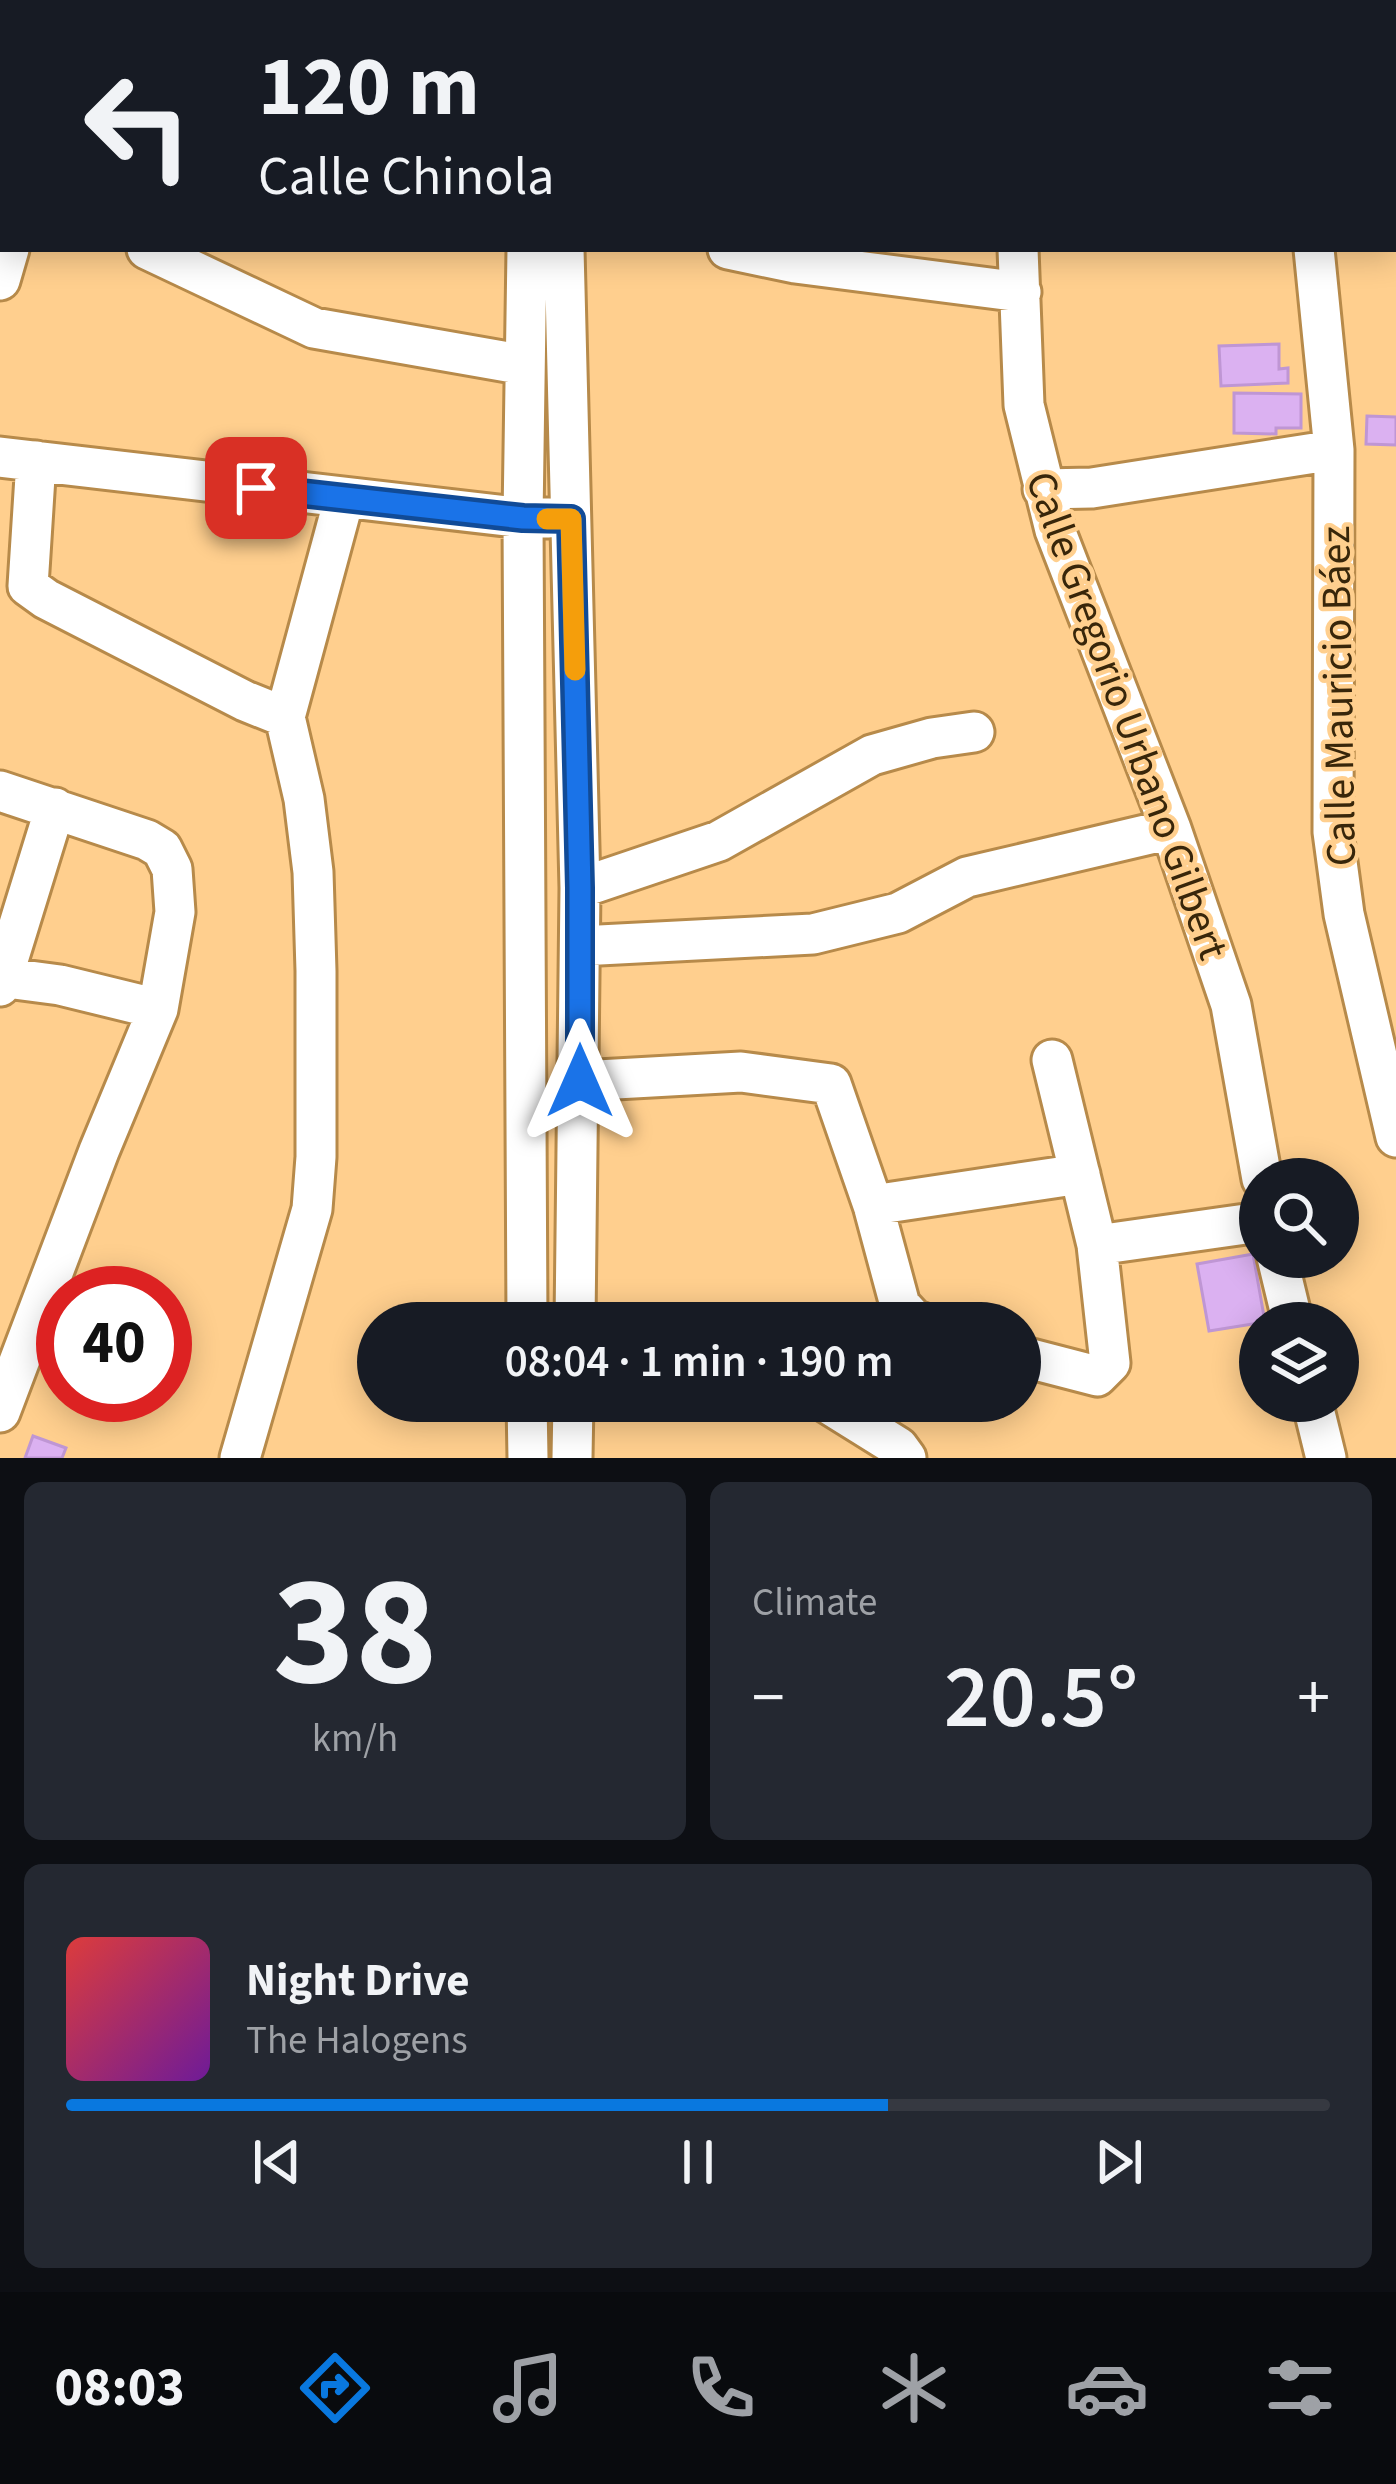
<!DOCTYPE html>
<meta charset="utf-8">
<style>
body{margin:0;font-family:"Source Sans 3",sans-serif;background:#242831;color:#f1f3f6;height:100vh;display:flex;flex-direction:column;font-size:45px;white-space:nowrap}
*{box-sizing:border-box;margin:0}
p{font-size:39px;color:#9ea1a6}
.icon{flex:none;width:66px;height:66px;fill:none;stroke:currentColor;stroke-width:2;stroke-linecap:round;stroke-linejoin:round}
.map{position:relative;height:1458px;overflow:hidden}
.details{display:flex;flex-direction:column;gap:24px;padding:24px;background:#0d0f14;flex:1}
.details>*{flex:none}
.top-card{position:absolute;left:0px;top:0px;width:1398px;height:252px;box-shadow:0 6px 30px #0003;background:#171b24;color:#f1f3f6;overflow:hidden}
.tools{position:absolute;left:1239px;top:1158px;display:grid;gap:24px}
.tools a{display:grid;place-items:center;width:120px;height:120px;border-radius:50%;background:#171b24;box-shadow:0 6px 30px #0003;font-size:60px}
.speed{position:absolute;left:36px;top:1266px;display:flex;gap:24px;font-size:60px;font-weight:700;text-align:center}
.speed>*{display:grid;place-content:center;width:156px;height:156px;border-radius:50%;background:#171b24;box-shadow:0 6px 30px #0003;line-height:1}
.speed .limit{border:18px solid #d22;background:#fff;color:#111}
.pin{position:absolute;display:grid;place-items:center;width:102px;height:102px;color:#fff;margin:-51px;border-radius:24px;box-shadow:0 6px 18px #0006}
.me{position:absolute;width:132px;margin:-66px;rotate:0deg;stroke-linejoin:round;filter:drop-shadow(0 0 9px #0008)}
.turn{display:flex;align-items:center;gap:42px;height:252px;padding:0 60px;font-size:54px}
.turn .icon{width:156px;height:156px;stroke-width:2.5}
.turn b{display:block;font-size:84px;line-height:102px}
.big{font-size:90px;font-weight:600;line-height:1.1}
.details .tile{flex:1;display:flex;flex-direction:column;justify-content:center;gap:18px;min-width:0;padding:0 42px;border-radius:18px;background:#242831}
.details .dial{align-items:center;gap:0}
.dial b{font-size:156px;line-height:1}
.song{display:flex;align-items:center;gap:36px}
.cover{width:144px;height:144px;border-radius:18px;background:linear-gradient(135deg,hsl(0 70% 55%),hsl(280 70% 35%))}
.played{height:12px;border-radius:6px;background:linear-gradient(90deg,#0978df 65%,#363941 65%)}
.keys{display:flex;justify-content:space-around;direction:ltr}
.heat{display:flex;justify-content:space-between;align-items:center;font-size:66px;direction:ltr}
.details .tiles{flex:1;display:grid;gap:24px;grid-template-columns:1fr 1fr}
.tile:last-child{grid-column:span 2}
.trip{position:absolute;left:357px;top:1302px;width:684px;height:120px;border-radius:60px;background:#171b24;box-shadow:0 6px 30px #0003;font-weight:600;line-height:120px;text-align:center}
.dock{display:flex;height:192px;justify-content:space-around;align-items:center;background:#090b0e;color:#9ea1a6}
.dock .icon{width:84px;height:84px}
.dock .current{color:#0978df}
.dock b{font-size:54px;color:#f1f3f6}
.map>svg:first-child{display:block}
</style>
<div class="map">
<svg width="1396" height="1458" viewBox="0 0 1396 1458">
<rect width="100%" height="100%" fill="#ffcf8e"/>
<path fill="#dbb1f1" stroke="#bf96d4" stroke-width="3" d="M 1279,344 L 1279,369 L 1288,368 L 1288,383 L 1221,386 L 1219,346 Z
M 1234,393 L 1301,394 L 1301,428 L 1276,428 L 1276,434 L 1234,433 Z
M 1367,416 L 1396,417 L 1396,445 L 1366,444 Z
M 1253,1254 L 1265,1322 L 1209,1331 L 1197,1264 Z
M 33,1436 L 66,1448 L 62,1458 L 25,1458 Z"/>
<g fill="none" stroke-linecap="round" stroke-linejoin="round">
<g stroke="#b78a4a" stroke-width="45">
<path id="minor" d="M 526,0 L 526,3
M 1000,0 L 1000,3
M 1306,0 L 1306,3
M 77,3 L 78,0
M 566,3 L 566,0
M 0,34 L 3,35
M 0,184 L 3,185
M 147,249 L 314,328 L 525,365
M 527,249 L 523,518 L 527,1323
M 564,249 L 580,888 L 575,1323
M 728,249 L 795,263 L 1021,292
M 1018,249 L 1024,405 L 1055,530 L 1171,829 L 1231,1005 L 1262,1179
M 1314,249 L 1334,450 L 1333,832 L 1344,914 L 1396,1137
M 0,280 L 9,249
M 0,457 L 523,518 L 549,518
M 36,461 L 28,586 L 46,599 L 245,701 L 285,717
M 1043,489 L 1092,488 L 1334,450
M 0,791 L 147,840 L 162,849 L 172,869 L 175,912 L 158,1009 L 99,1151 L 0,1412
M 580,888 L 719,841 L 872,755 L 932,738 L 974,732
M 580,946 L 813,934 L 898,913 L 967,877 L 1171,829
M 0,977 L 60,985 L 158,1009
M 0,986 L 55,808
M 580,1081 L 741,1072 L 831,1084 L 873,1205 L 900,1305 L 913,1319 L 922,1323
M 873,1205 L 1080,1174
M 1097,1245 L 1260,1222
M 1277,1257 L 1293,1323
M 1020,1356 L 1097,1376 L 1110,1363 L 1097,1245 L 1052,1060
M 527,1401 L 528,1458
M 824,1401 L 898,1447 L 906,1458
M 1312,1401 L 1326,1458
M 240,1458 L 312,1209 L 316,1157 L 316,971 L 313,872 L 304,799 L 285,717 L 344,499
M 572,1458 L 573,1401"/>
</g>
<use href="#minor" stroke="#fff" stroke-width="39"/>
</g>
<g fill="none" stroke-linecap="round" stroke-linejoin="round">
<g stroke="#114b97" stroke-width="30">
<path id="route" d="M 256,488 L 523,518 L 571,519 L 580,888 L 580,1081"/>
</g>
<use href="#route" stroke="#1a73e8" stroke-width="21"/>
<path stroke="#f59e0b" stroke-width="21" d="M 547,519 L 571,519 L 575,670"/>
</g>
<g text-anchor="middle" stroke-width="9" stroke-linejoin="round" paint-order="stroke">
<g font-size="42" fill="#38260a" stroke="#ffcf8e">
<text transform="translate(1337 696) rotate(-91)" y="15">Calle Mauricio Báez</text>
<text transform="translate(1128 715) rotate(70)" y="15">Calle Gregorio Urbano Gilbert</text>
</g>
</g>
</svg>
<div class="tools">
<a><svg class="icon" aria-label="search" viewBox="0 0 24 24"><circle cx="10" cy="10" r="6"/><path d="M15 15l6 6"/></svg></a>
<a><svg class="icon" aria-label="layers" viewBox="0 0 24 24"><path d="M12 4l9 5-9 5-9-5zM3 14l9 5 9-5"/></svg></a>
</div>
<div class="speed"><div class="limit">40</div></div>
<div class="pin" style="left:256px;top:488px;background:#d93025"><svg class="icon" aria-label="arrive" viewBox="0 0 24 24"><path d="M6 21V4h12l-3 4 3 4H6"/></svg></div>
<svg class="me" style="left:580px;top:1081px" viewBox="-20 -20 40 40"><path d="M0-17L14 15 0 8-14 15z" fill="#1a73e8" stroke="#fff" stroke-width="4"/></svg>
<div class="trip">08:04 · 1 min · 190 m</div>
<div class="top-card">
<div class="turn"><svg class="icon" aria-label="left" viewBox="0 0 24 24"><path d="M17 20v-9H6M10 6l-5 5 5 5"/></svg><div><b>120 m</b>Calle Chinola</div></div>
</div>
</div>
<section class="details">
<div class="tiles">
<div class="tile dial"><b>38</b><p>km/h</p></div>
<div class="tile"><p>Climate</p>
<div class="heat"><a>−</a><b class="big">20.5°</b><a>+</a></div>
</div>
<div class="tile">
<div class="song"><i class="cover"></i><div><b>Night Drive</b><p>The Halogens</p></div></div>
<div class="played"></div>
<div class="keys"><svg class="icon" aria-label="previous" viewBox="0 0 24 24"><path d="M18 5L8 12l10 7zM5 5v14"/></svg><svg class="icon" aria-label="pause" viewBox="0 0 24 24"><path d="M8 5v14M16 5v14"/></svg><svg class="icon" aria-label="next" viewBox="0 0 24 24"><path d="M6 5l10 7-10 7zM19 5v14"/></svg></div>
</div>
</div>
</section>
<nav class="dock">
<b>08:03</b>
<svg class="icon current" aria-label="directions" viewBox="0 0 24 24"><path d="M12 3l9 9-9 9-9-9zM9 14v-3h6M13 9l2 2-2 2"/></svg>
<svg class="icon" aria-label="music" viewBox="0 0 24 24"><path d="M9 18V5l10-2v13"/><circle cx="6" cy="18" r="3"/><circle cx="16" cy="16" r="3"/></svg>
<svg class="icon" aria-label="phone" viewBox="0 0 24 24"><path d="M5 4h4l2 5-3 2q2 4 5 5l2-3 5 2v4C11 20 4 13 5 4z"/></svg>
<svg class="icon" aria-label="climate" viewBox="0 0 24 24"><path d="M12 3v18M4 7l16 10M4 17L20 7"/></svg>
<svg class="icon" aria-label="car" viewBox="0 0 24 24"><path d="M5 17H2v-5l4-1 3-4h7l3 4 3 1v5h-3M9 17h6M6 11h13"/><circle cx="7" cy="17" r="2"/><circle cx="17" cy="17" r="2"/></svg>
<svg class="icon" aria-label="filters" viewBox="0 0 24 24"><path d="M4 7h16M4 17h16"/><circle cx="9" cy="7" r="2"/><circle cx="15" cy="17" r="2"/></svg>
</nav>
